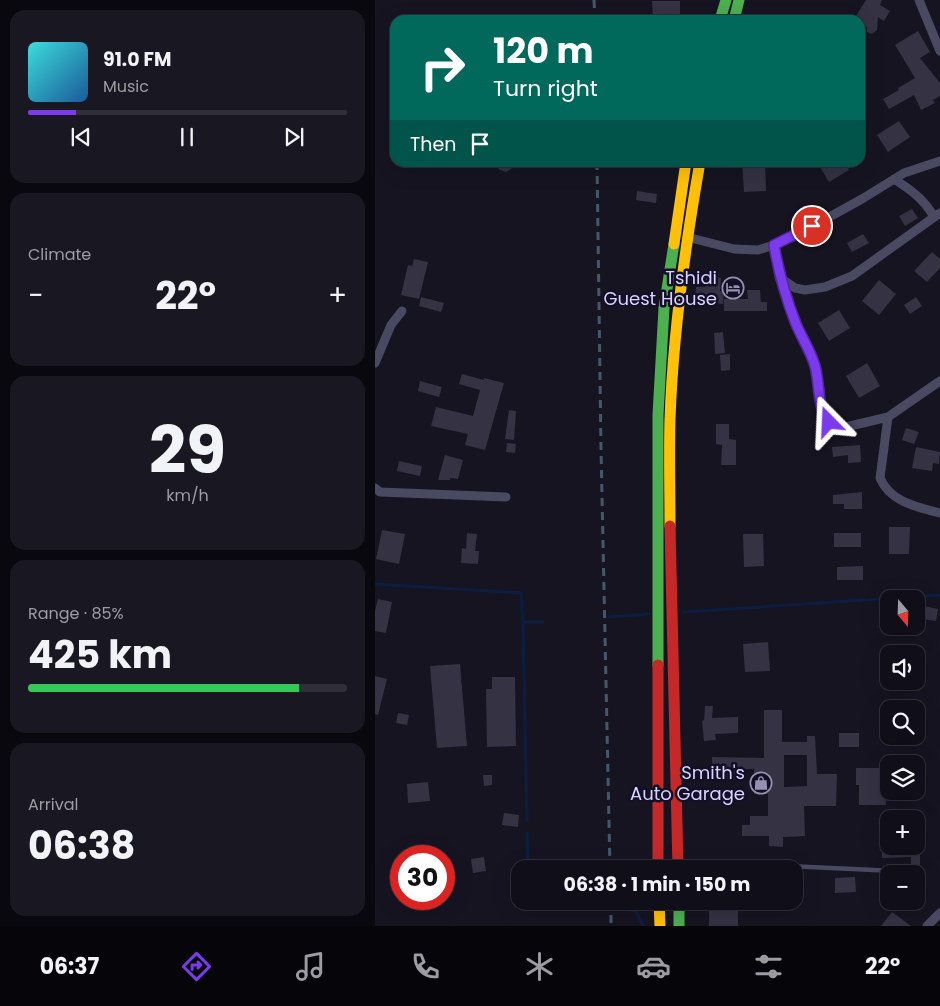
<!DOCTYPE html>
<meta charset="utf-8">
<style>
body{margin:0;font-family:Poppins,sans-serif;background:#191822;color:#f1f3f6;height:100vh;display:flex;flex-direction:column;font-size:19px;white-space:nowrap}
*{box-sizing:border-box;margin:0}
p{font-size:16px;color:#9c9ca2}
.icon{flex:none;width:28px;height:28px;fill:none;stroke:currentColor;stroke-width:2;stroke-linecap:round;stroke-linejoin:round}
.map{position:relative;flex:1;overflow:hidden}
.panel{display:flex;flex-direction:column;gap:10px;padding:10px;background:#09080e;width:375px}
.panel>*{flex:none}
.guide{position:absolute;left:15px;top:15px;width:475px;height:152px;border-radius:15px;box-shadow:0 5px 20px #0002,0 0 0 1px #302f38;background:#00695c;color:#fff;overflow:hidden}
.needle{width:32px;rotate:161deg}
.fabs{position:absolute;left:505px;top:590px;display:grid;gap:10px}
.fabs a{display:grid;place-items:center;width:45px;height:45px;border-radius:10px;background:#100f19;box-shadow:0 5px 20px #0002,0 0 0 1px #302f38;font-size:25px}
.speed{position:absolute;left:15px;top:845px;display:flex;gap:10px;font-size:25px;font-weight:700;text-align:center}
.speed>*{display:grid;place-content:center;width:65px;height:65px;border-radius:50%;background:#100f19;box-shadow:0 5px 20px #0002,0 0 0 1px #302f38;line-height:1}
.speed .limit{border:8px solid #d22;background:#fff;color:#111}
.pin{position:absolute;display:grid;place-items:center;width:42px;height:42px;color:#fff;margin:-21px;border:2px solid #fff;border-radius:50%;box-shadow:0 1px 5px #0007}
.me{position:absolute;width:55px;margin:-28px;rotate:339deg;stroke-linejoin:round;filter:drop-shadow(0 0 4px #0008)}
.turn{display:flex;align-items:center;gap:18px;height:105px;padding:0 20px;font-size:22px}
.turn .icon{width:65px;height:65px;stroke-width:2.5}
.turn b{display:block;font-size:35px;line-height:42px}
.then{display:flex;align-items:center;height:48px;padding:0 20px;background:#0003;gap:10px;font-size:19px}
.big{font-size:38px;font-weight:700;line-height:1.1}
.panel .card{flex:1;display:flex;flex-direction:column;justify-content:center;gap:8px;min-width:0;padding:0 18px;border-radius:15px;background:#191822}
.panel .dial{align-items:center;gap:0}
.dial b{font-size:65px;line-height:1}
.song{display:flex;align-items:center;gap:15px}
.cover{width:60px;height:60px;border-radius:8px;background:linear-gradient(135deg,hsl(180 70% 55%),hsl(210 70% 35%))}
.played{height:5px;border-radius:2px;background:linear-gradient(90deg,#7c3aed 15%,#302f38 15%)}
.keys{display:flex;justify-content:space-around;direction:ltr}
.heat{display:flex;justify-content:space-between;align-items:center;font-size:28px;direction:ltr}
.charge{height:8px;border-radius:4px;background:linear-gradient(90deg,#34c759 85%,#302f38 0)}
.trip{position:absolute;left:136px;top:860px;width:292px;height:50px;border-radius:15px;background:#100f19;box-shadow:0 5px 20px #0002,0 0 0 1px #302f38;font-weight:700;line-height:50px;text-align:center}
.tab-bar{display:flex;height:80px;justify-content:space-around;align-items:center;background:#06060a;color:#9c9ca2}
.tab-bar .icon{width:35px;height:35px}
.tab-bar .current{color:#7c3aed}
.tab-bar b{font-size:22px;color:#f1f3f6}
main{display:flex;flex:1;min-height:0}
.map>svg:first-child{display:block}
</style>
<main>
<section class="panel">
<div class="card">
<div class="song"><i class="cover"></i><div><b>91.0 FM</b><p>Music</p></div></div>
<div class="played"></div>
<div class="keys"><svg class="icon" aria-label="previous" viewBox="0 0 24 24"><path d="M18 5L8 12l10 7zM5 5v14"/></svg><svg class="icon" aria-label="pause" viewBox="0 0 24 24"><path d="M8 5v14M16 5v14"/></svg><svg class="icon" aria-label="next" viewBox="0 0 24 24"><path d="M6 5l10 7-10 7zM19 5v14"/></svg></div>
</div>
<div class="card"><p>Climate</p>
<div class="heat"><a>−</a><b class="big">22°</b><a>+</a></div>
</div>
<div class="card dial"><b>29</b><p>km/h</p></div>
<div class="card"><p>Range · 85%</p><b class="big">425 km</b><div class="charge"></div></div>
<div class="card"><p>Arrival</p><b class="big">06:38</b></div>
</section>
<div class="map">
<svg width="565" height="926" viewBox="0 0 565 926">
<rect width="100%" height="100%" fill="#161421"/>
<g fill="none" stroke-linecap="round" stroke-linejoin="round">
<path stroke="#0b1e41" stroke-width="3" d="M 0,584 L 146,593 L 148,622 L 152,821
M 309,612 L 565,595
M 234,617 L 274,614
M 148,622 L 168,622
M 152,833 L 153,869
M 209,901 L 221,906
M 241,908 L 261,911 L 268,926"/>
</g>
<path fill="#343243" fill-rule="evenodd" d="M 491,0 L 507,0 L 505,5 L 515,11 L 509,21 L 503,17 L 502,30 L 497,34 L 492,32 L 492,27 L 485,23 L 485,20 L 479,19 Z
M 277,1 L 305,1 L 305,19 L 278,20 Z
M 543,31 L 555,52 L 545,58 L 565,83 L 565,96 L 558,100 L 560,103 L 546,110 L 539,95 L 514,109 L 508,99 L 524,90 L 523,88 L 540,78 L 520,45 Z
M 524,121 L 535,137 L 513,152 L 502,135 Z
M 116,162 L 147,162 L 131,172 L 125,170 Z
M 367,162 L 390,162 L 391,191 L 369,192 Z
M 452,162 L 470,162 L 474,170 L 454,182 L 445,167 Z
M 262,191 L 282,194 L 281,203 L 261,200 Z
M 537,209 L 543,218 L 530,226 L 524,216 Z
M 488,234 L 494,243 L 477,252 L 472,243 Z
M 557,252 L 565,259 L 565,268 L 552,282 L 539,271 Z
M 39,259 L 53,262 L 44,299 L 26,295 L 33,265 L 37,266 Z
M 331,276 L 346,278 L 345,291 L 349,291 L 348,304 L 320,302 L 321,287 L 330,287 Z
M 504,280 L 521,294 L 504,315 L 487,301 Z
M 372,290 L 385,290 L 386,302 L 392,302 L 392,311 L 349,311 L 349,299 L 373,299 Z
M 46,297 L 69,303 L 66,312 L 44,306 Z
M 541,297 L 547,306 L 535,314 L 529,305 Z
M 464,310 L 475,328 L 454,341 L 443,323 Z
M 348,332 L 350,353 L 340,354 L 339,333 Z
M 355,354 L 355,370 L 346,371 L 345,355 Z
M 492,363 L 505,386 L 484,398 L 471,376 Z
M 87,374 L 109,380 L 109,378 L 129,383 L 110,450 L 90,445 L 93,434 L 56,426 L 61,407 L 98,416 L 105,390 L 84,384 Z
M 45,381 L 67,387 L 64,397 L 43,391 Z
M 134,410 L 141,411 L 139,440 L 130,439 Z
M 341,424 L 354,424 L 354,439 L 361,440 L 361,465 L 346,465 L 347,445 L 341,444 Z
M 531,428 L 544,432 L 539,444 L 527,440 Z
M 132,443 L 141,444 L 140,453 L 131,452 Z
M 485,445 L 486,462 L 473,463 L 473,455 L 458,457 L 457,447 Z
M 541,447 L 565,452 L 564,464 L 558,463 L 557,471 L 537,468 Z
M 70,455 L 88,460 L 83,479 L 75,478 L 75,480 L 63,480 Z
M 24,461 L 47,466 L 45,476 L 22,471 Z
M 487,492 L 487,509 L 469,509 L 469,504 L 458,504 L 458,495 Z
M 514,527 L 535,527 L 534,554 L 514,554 Z
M 7,530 L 30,534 L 24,564 L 1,559 Z
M 92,533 L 102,534 L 100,551 L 104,551 L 103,564 L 86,563 L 87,548 L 91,549 Z
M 459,533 L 486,533 L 486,547 L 459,547 Z
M 368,534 L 388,534 L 389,566 L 369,567 Z
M 488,566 L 488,580 L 462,580 L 462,567 Z
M 3,599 L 17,602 L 11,633 L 0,631 L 0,611 Z
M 549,606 L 563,609 L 561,621 L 547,619 Z
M 393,642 L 395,671 L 370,672 L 368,644 Z
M 85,664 L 92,746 L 62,748 L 55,666 Z
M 0,676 L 12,679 L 3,715 L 0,714 Z
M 117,677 L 140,677 L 141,746 L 112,747 L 111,689 L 117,689 Z
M 330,706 L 338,706 L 337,718 L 363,717 L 363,733 L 340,734 L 341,740 L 329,741 L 327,721 L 329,720 Z
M 389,710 L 407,710 L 407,742 L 432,742 L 432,736 L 440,736 L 442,774 L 462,774 L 461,806 L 429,806 L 430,836 L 408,837 L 408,847 L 394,846 L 394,836 L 367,836 L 367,825 L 375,825 L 375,816 L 393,816 L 393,794 L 379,794 L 379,769 L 360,769 L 360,779 L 337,779 L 337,757 L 389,758 ZM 409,755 L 432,755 L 432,786 L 409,787 Z
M 23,713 L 34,715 L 32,725 L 21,723 Z
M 464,733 L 484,733 L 484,747 L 464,747 Z
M 481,768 L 510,768 L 511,805 L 484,805 L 484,785 L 481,785 Z
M 108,775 L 117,775 L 117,785 L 109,786 Z
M 53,782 L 55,801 L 33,803 L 32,784 Z
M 129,813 L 144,815 L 143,827 L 127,825 Z
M 507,846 L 545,847 L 545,873 L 536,873 L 536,857 L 507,858 Z
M 109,857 L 111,871 L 98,873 L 96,859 Z
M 480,877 L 481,892 L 460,893 L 460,878 Z
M 334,901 L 363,901 L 363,926 L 334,926 Z
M 517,912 L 536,926 L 506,926 Z"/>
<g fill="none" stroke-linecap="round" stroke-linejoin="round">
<path stroke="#4a4962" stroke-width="4.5" d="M 307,861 L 520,871"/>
<path stroke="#4a4962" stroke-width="9" d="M 544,0 L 565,51
M 519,179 C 536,190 549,199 559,217
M 312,237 L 359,249 L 383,250 L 399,245 L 420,236 L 487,199 L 529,173 L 565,161
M 399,245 L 404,277 L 421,323 L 440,365 L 445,390 L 446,406 L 448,416 L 454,422 L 461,426 L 471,427 L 513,417 L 565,381
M 404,277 L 420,288 L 430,290 L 450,287 L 477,276 L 565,213
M 0,363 L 16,325 L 27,311
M 513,417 L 505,478 C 515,502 542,507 565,513
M 0,488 L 5,492 L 131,497
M 552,926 L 565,913"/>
<path stroke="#4caf50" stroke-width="11" d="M 345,20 L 351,0
M 359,20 L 364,0
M 283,665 L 283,415 L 289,308 L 299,244
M 304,901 L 304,926"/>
<path stroke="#ffc107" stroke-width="11" d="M 299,244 L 311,162
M 295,526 C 295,490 294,454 295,419 C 298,333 310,247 325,162
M 284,901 L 285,926"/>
<path stroke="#c62828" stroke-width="11" d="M 295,526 L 303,869
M 283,665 L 283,869"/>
<path stroke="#43596b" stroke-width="3" stroke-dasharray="8 6" stroke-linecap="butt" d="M 219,0 L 220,20
M 222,162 L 226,449 L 235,869
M 236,901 L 236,926"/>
</g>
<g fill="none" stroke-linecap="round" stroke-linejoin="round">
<g stroke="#51269a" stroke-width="12">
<path id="route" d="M 437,226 L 399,245 C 404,274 410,296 421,324 C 427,338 436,352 440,366 C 445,384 442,409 454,422"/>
</g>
<use href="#route" stroke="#7c3aed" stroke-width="9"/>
</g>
<defs>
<g id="hotel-ring" transform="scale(1.125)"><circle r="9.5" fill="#130f26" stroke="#9591b1" stroke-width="1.5"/><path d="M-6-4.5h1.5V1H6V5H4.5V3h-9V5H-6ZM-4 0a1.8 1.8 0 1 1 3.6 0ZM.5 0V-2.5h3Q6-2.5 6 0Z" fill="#9591b1"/></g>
<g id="shop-ring" transform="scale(1.125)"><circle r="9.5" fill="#130f26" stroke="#9591b1" stroke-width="1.5"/><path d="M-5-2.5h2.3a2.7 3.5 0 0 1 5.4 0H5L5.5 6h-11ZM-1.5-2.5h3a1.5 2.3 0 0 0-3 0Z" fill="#9591b1"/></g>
</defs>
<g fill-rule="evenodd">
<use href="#hotel-ring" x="358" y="288"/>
<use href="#shop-ring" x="386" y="783"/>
</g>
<g text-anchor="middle" stroke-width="5" stroke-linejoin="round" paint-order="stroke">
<g font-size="18" fill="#d9d4ff" stroke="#130f26" text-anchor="end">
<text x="342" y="284">Tshidi<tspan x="342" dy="21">Guest House</tspan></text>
<text x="370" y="779">Smith's<tspan x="370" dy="21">Auto Garage</tspan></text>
</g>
</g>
</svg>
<div class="fabs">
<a><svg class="needle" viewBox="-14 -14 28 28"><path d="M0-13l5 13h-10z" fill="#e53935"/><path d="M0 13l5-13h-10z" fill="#9c9ca2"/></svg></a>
<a><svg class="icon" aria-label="sound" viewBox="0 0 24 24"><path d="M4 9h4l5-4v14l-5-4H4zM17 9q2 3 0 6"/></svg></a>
<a><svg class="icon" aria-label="search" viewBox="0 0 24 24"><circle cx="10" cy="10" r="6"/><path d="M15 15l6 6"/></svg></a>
<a><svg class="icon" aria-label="layers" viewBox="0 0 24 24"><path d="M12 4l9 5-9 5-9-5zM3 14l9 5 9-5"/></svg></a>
<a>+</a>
<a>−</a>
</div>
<div class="speed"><div class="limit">30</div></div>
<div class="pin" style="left:437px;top:226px;background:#d93025"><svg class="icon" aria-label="arrive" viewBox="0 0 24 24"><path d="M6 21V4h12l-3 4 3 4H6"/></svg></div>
<svg class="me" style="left:454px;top:422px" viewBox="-20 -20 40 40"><path d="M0-17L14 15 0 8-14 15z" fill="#7c3aed" stroke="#fff" stroke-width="4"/></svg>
<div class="trip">06:38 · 1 min · 150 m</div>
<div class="guide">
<div class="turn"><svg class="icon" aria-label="right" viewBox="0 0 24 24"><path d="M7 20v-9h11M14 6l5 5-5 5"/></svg><div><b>120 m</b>Turn right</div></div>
<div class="then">Then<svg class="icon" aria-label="arrive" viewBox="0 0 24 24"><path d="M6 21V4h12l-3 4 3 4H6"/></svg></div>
</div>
</div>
</main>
<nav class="tab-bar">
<b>06:37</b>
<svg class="icon current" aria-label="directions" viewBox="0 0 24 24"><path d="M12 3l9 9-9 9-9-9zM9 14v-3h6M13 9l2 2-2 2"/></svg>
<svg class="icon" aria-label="music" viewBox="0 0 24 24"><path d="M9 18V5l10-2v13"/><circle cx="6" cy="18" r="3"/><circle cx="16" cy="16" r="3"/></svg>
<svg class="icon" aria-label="phone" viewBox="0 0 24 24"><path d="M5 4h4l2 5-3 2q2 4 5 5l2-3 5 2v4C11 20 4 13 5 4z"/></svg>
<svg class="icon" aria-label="climate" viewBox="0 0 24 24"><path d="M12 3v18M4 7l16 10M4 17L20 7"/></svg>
<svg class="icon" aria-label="car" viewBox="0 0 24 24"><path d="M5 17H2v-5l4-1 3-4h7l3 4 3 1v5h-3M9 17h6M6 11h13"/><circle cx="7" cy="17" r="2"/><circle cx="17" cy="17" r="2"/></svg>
<svg class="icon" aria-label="filters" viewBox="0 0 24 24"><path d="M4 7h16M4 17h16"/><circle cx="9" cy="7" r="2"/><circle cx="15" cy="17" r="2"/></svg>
<b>22°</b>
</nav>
